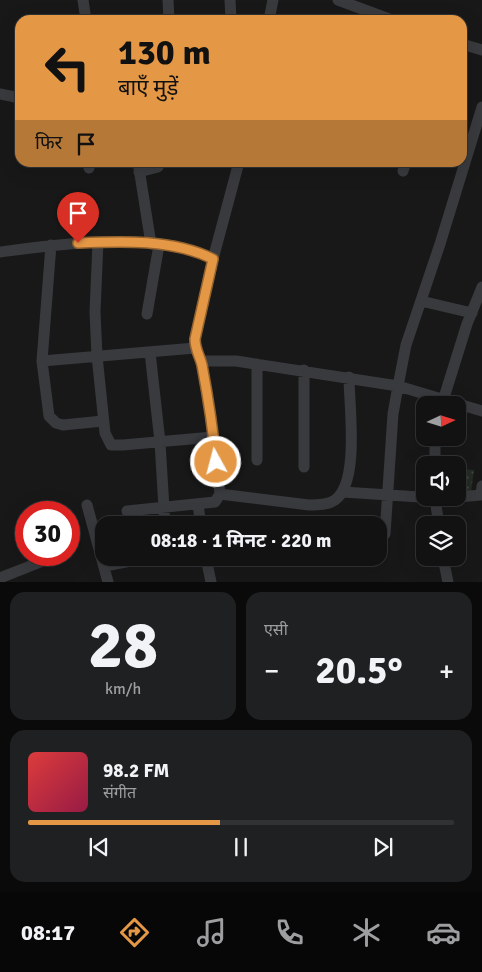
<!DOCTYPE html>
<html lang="hi">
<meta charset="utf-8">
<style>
body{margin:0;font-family:Signika,"Noto Sans Devanagari",sans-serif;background:#1f2021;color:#f1f3f6;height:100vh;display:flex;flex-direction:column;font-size:19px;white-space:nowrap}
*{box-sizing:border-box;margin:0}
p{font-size:16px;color:#9c9ea0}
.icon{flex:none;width:28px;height:28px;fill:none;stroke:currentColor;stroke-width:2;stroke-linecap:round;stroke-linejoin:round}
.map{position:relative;height:582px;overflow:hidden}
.drawer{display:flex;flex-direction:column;gap:10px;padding:10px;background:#0a0a0a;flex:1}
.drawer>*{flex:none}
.hud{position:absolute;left:15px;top:15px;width:452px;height:152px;border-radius:15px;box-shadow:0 5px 20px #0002,0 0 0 1px #313233;background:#e49745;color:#111;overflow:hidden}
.needle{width:32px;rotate:86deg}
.controls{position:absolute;left:416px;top:396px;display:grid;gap:10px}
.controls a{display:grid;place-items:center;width:50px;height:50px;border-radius:10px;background:#121213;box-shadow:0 5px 20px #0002,0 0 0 1px #313233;font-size:25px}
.speed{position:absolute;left:15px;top:501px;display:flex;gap:10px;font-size:25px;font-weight:700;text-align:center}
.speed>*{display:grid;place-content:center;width:65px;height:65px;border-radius:50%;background:#121213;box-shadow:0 5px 20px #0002,0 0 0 1px #313233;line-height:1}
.speed .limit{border:8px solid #d22;background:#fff;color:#111}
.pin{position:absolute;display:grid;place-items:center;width:42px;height:42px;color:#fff;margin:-51px -21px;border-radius:50% 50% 50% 0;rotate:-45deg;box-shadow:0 0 5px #0007}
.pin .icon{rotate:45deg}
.me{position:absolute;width:55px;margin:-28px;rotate:353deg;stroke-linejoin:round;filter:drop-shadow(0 0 4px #0008)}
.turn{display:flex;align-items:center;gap:18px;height:105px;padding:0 20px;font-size:22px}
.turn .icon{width:65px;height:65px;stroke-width:2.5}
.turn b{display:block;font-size:35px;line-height:42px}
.then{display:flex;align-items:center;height:48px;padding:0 20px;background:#0003;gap:10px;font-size:19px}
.big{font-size:38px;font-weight:700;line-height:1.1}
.drawer .tile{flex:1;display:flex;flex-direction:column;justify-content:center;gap:8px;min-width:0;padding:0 18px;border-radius:15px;background:#1f2021}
.drawer .dial{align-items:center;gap:0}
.dial b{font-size:65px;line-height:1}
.song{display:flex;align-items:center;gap:15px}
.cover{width:60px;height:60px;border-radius:8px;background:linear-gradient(135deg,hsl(0 70% 55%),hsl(340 70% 35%))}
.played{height:5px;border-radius:2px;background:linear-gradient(90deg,#e49745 45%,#313233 45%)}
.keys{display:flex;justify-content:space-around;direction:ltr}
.heat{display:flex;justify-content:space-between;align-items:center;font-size:28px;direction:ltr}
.drawer .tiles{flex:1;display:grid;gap:10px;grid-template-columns:1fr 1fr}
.tile:last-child{grid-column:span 2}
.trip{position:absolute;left:95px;top:516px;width:292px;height:50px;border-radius:15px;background:#121213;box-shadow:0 5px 20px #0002,0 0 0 1px #313233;font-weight:700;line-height:50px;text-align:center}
.tab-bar{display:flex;height:80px;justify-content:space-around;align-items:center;background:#070708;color:#9c9ea0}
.tab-bar .icon{width:35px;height:35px}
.tab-bar .current{color:#e49745}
.tab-bar b{font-size:22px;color:#f1f3f6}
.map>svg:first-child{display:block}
</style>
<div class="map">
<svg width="482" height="582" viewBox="0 0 482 582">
<defs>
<pattern id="grass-dots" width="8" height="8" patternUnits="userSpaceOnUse" patternTransform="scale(1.25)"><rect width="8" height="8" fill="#242c24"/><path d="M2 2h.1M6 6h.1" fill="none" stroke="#414842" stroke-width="1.8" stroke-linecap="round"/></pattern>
</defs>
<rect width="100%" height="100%" fill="#181819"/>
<path fill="url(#grass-dots)" d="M 458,469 L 474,470 L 471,492 L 458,491 Z"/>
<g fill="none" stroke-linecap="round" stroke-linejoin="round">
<path stroke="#393a3e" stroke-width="11" d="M 83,0 L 86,20
M 168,0 L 169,20
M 230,0 L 231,20
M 338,0 L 392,20
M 269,20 L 273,0
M 462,44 L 482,50
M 0,94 L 20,98
M 482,107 L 440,244 L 406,345 L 398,386 L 482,411
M 138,162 L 151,244
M 89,168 L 90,162
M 403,171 L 406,162
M 139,172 L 158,167 L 161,162
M 98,242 L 95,312 L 97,356 L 105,433 L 111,445 L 123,445 L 213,437
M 51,245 L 42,361 L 49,416 L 56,423 L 63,425 L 103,421
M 0,252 C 61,244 157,230 213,259
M 421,301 L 472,313
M 147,314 L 159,245
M 150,352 L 160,442 L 165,525
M 42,361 L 195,348
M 201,361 L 236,361 L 398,386 L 393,414 L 385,534
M 304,370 L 304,467
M 442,404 L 467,324 L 482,287
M 257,460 L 257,364
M 435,465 L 435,438
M 343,492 L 435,498
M 220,494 L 309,505 C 318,505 328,505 335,500 C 360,482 349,405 349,377
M 458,497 L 481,495 L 482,486
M 87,505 L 108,582
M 198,505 L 201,525
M 127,511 L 215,502 L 220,494 L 210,411 L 201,361 L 195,348 L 195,339 L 213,259 L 239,162
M 439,525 L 435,499 L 455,498
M 206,558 L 211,582
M 443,558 L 448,582
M 105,566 L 146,558
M 0,578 L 43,561"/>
</g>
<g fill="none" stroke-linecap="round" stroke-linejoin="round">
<g stroke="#94622d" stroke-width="12">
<path id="route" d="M 78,243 C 121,241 173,239 213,259 L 195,339 C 195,350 200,356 202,365 C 208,397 213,429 216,462"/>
</g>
<use href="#route" stroke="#e49745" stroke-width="9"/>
</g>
</svg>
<div class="controls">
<a><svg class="needle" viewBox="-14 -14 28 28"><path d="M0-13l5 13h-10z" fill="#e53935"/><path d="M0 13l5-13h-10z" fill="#9c9ea0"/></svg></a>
<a><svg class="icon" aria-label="sound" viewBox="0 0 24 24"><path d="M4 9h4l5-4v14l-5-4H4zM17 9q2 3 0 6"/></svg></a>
<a><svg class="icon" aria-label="layers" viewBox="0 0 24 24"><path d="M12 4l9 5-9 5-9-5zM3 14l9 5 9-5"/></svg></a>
</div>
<div class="speed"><div class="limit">30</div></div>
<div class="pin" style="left:78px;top:243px;background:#d93025"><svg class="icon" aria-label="arrive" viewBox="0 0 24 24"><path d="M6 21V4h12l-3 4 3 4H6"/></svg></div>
<svg class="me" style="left:216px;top:462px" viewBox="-20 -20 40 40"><circle r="17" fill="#e49745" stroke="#fff" stroke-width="3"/><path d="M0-11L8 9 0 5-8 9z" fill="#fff"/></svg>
<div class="trip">08:18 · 1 मिनट · 220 m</div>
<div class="hud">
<div class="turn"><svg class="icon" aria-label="left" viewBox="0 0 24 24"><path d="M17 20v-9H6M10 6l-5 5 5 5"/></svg><div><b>130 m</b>बाएँ मुड़ें</div></div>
<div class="then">फिर<svg class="icon" aria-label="arrive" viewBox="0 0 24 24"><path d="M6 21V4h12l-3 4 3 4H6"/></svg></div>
</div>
</div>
<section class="drawer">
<div class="tiles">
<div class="tile dial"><b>28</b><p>km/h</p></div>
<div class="tile"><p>एसी</p>
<div class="heat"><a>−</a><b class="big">20.5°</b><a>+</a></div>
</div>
<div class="tile">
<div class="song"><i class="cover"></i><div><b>98.2 FM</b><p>संगीत</p></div></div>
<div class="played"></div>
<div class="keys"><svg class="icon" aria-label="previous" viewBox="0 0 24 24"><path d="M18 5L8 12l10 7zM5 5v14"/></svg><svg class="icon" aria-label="pause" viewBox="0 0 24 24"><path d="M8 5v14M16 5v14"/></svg><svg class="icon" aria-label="next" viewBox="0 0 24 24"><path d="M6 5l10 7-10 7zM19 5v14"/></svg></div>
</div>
</div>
</section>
<nav class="tab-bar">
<b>08:17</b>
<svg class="icon current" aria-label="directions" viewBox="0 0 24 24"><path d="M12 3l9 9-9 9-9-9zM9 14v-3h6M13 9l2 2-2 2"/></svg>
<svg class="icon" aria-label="music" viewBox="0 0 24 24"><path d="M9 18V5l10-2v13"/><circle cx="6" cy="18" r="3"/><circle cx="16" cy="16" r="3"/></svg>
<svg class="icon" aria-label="phone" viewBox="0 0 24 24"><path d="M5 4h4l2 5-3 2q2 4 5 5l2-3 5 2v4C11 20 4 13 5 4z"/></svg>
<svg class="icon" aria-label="climate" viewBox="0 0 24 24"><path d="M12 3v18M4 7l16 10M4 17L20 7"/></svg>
<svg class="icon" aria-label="car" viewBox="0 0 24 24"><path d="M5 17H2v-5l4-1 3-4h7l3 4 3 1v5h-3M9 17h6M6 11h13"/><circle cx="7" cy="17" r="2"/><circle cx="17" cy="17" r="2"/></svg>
</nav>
